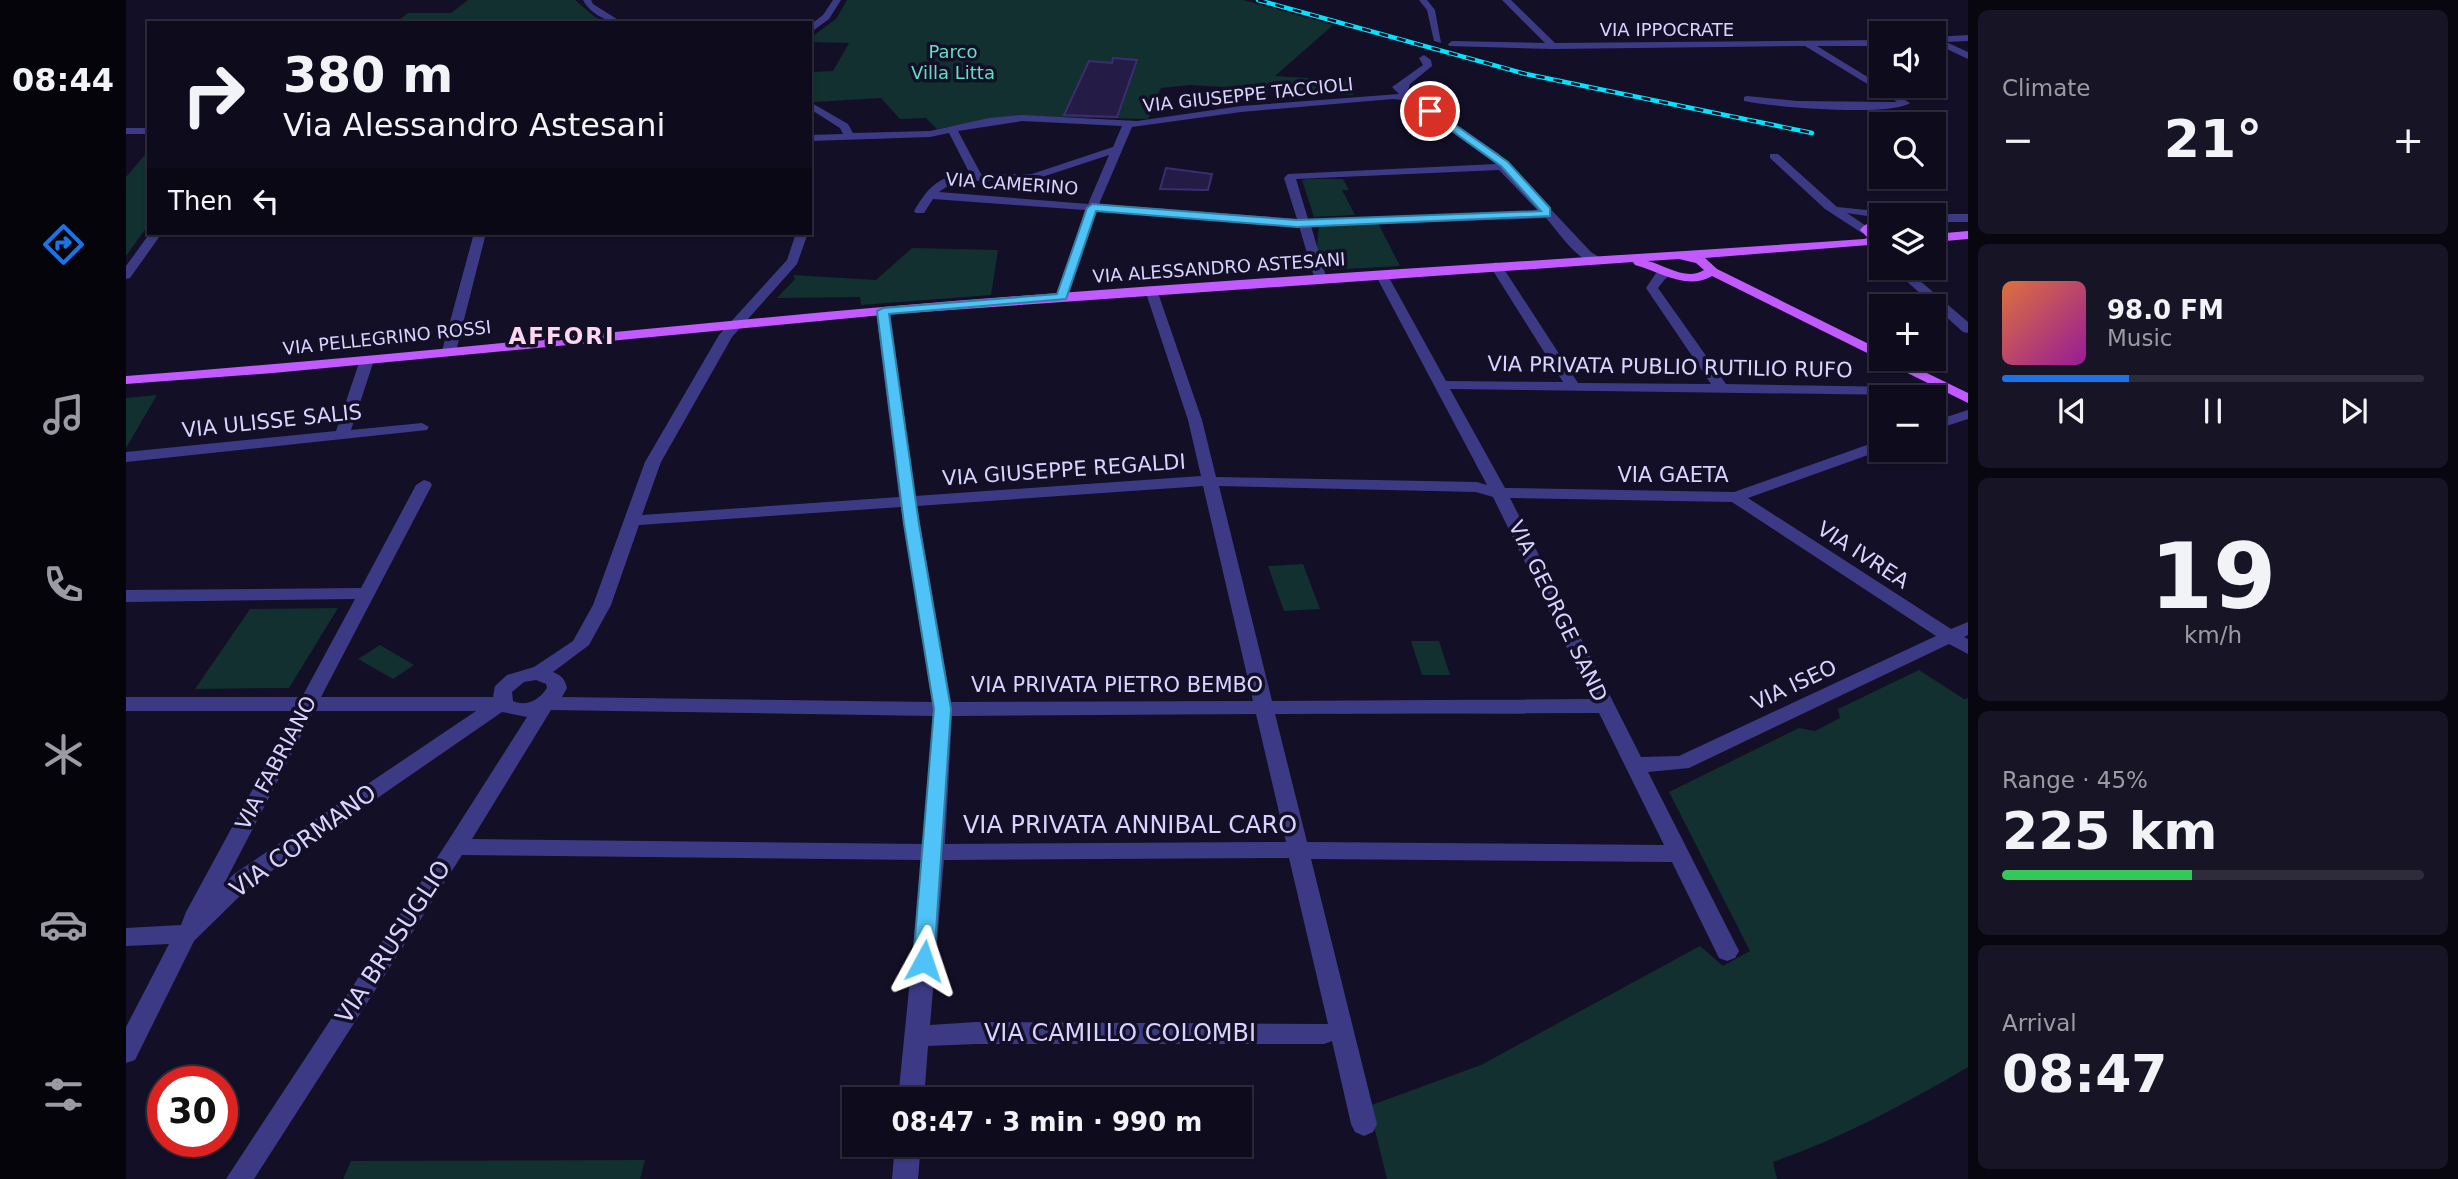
<!DOCTYPE html>
<meta charset="utf-8">
<style>
body{margin:0;font-family:"DejaVu Sans",sans-serif;background:#171425;color:#f1f3f6;height:100vh;display:flex;flex-direction:column;font-size:26px;white-space:nowrap}
*{box-sizing:border-box;margin:0}
p{font-size:23px;color:#9b9ba3}
.icon{flex:none;width:38px;height:38px;fill:none;stroke:currentColor;stroke-width:2;stroke-linecap:round;stroke-linejoin:round}
.map{position:relative;flex:1;overflow:hidden}
.drawer{display:flex;flex-direction:column;gap:10px;padding:10px;background:#08060f;width:490px}
.drawer>*{flex:none}
.hud{position:absolute;left:21px;top:21px;width:665px;height:214px;border-radius:0px;box-shadow:0 2px 5px #0004,0 0 0 2px #2e2b3b;background:#0e0b1c;color:#f1f3f6;overflow:hidden}
.fabs{position:absolute;left:1743px;top:21px;display:grid;gap:14px}
.fabs a{display:grid;place-items:center;width:77px;height:77px;border-radius:0px;background:#0e0b1c;box-shadow:0 2px 5px #0004,0 0 0 2px #2e2b3b;font-size:35px}
.speed{position:absolute;left:21px;top:1066px;display:flex;gap:14px;font-size:35px;font-weight:700;text-align:center}
.speed>*{display:grid;place-content:center;width:91px;height:91px;border-radius:50%;background:#0e0b1c;box-shadow:0 2px 5px #0004,0 0 0 2px #2e2b3b;line-height:1}
.speed .limit{border:10px solid #d22;background:#fff;color:#111}
.pin{position:absolute;display:grid;place-items:center;width:60px;height:60px;color:#fff;margin:-30px;border:4px solid #fff;border-radius:50%;box-shadow:0 2px 7px #0007}
.me{position:absolute;width:77px;margin:-38px;rotate:5deg;stroke-linejoin:round;filter:drop-shadow(0 0 5px #0008)}
.turn{display:flex;align-items:center;gap:24px;height:147px;padding:0 21px;font-size:32px}
.turn .icon{width:91px;height:91px;stroke-width:2.5}
.turn b{display:block;font-size:49px;line-height:60px}
.then{display:flex;align-items:center;height:66px;padding:0 21px;background:#0003;gap:14px;font-size:26px}
.big{font-size:52px;font-weight:700;line-height:1.1}
.drawer .tile{flex:1;display:flex;flex-direction:column;justify-content:center;gap:10px;min-width:0;padding:0 24px;border-radius:10px;background:#171425}
.drawer .dial{align-items:center;gap:0}
.dial b{font-size:91px;line-height:1}
.song{display:flex;align-items:center;gap:21px}
.cover{width:84px;height:84px;border-radius:10px;background:linear-gradient(135deg,hsl(20 70% 55%),hsl(300 70% 35%))}
.played{height:7px;border-radius:4px;background:linear-gradient(90deg,#1a73e8 30%,#2e2b3b 30%)}
.keys{display:flex;justify-content:space-around;direction:ltr}
.heat{display:flex;justify-content:space-between;align-items:center;font-size:38px;direction:ltr}
.charge{height:10px;border-radius:5px;background:linear-gradient(90deg,#34c759 45%,#2e2b3b 0)}
.trip{position:absolute;left:716px;top:1087px;width:410px;height:70px;border-radius:0px;background:#0e0b1c;box-shadow:0 2px 5px #0004,0 0 0 2px #2e2b3b;font-weight:700;line-height:70px;text-align:center}
main{display:flex;flex:1;min-height:0}
.tabs{display:flex;flex-direction:column;width:126px;justify-content:space-around;align-items:center;background:#06040b;color:#9b9ba3}
.tabs .icon{width:49px;height:49px}
.tabs .on{color:#1a73e8}
.tabs b{font-size:32px;color:#f1f3f6}
.map>svg:first-child{display:block}
</style>
<main>
<nav class="tabs">
<b>08:44</b>
<svg class="icon on" aria-label="directions" viewBox="0 0 24 24"><path d="M12 3l9 9-9 9-9-9zM9 14v-3h6M13 9l2 2-2 2"/></svg>
<svg class="icon" aria-label="music" viewBox="0 0 24 24"><path d="M9 18V5l10-2v13"/><circle cx="6" cy="18" r="3"/><circle cx="16" cy="16" r="3"/></svg>
<svg class="icon" aria-label="phone" viewBox="0 0 24 24"><path d="M5 4h4l2 5-3 2q2 4 5 5l2-3 5 2v4C11 20 4 13 5 4z"/></svg>
<svg class="icon" aria-label="climate" viewBox="0 0 24 24"><path d="M12 3v18M4 7l16 10M4 17L20 7"/></svg>
<svg class="icon" aria-label="car" viewBox="0 0 24 24"><path d="M5 17H2v-5l4-1 3-4h7l3 4 3 1v5h-3M9 17h6M6 11h13"/><circle cx="7" cy="17" r="2"/><circle cx="17" cy="17" r="2"/></svg>
<svg class="icon" aria-label="filters" viewBox="0 0 24 24"><path d="M4 7h16M4 17h16"/><circle cx="9" cy="7" r="2"/><circle cx="15" cy="17" r="2"/></svg>
</nav>
<div class="map">
<svg width="1842" height="1179" viewBox="0 0 1842 1179">
<rect width="100%" height="100%" fill="#130f26"/>
<path fill="#12302f" d="M 342,0 L 449,0 L 469,17 L 483,23 L 269,23 L 282,13 L 325,13 Z
M 721,0 L 1117,0 L 1207,25 L 1149,76 L 1229,81 L 1227,95 L 1064,85 L 1035,88 L 1022,119 L 883,116 L 811,129 L 800,118 L 774,119 L 755,98 L 688,102 L 684,99 L 684,72 L 707,71 L 723,43 L 684,42 L 684,38 L 710,19 Z
M 23,150 L 23,224 L 0,256 L 0,177 Z
M 1181,179 L 1217,179 L 1223,190 L 1216,190 L 1229,215 L 1188,217 L 1176,180 Z
M 1252,223 L 1274,266 L 1202,270 L 1191,248 L 1193,225 Z
M 786,248 L 872,250 L 865,295 L 735,305 L 734,297 L 651,298 L 669,279 L 667,275 L 750,280 Z
M 31,395 L 0,448 L 0,398 Z
M 1177,564 L 1194,609 L 1158,611 L 1142,566 Z
M 212,608 L 163,688 L 69,689 L 124,609 Z
M 1285,641 L 1313,641 L 1324,675 L 1296,675 Z
M 254,645 L 288,665 L 267,679 L 232,659 Z
M 1793,670 L 1838,699 L 1842,698 L 1842,1067 C 1779,1104 1716,1138 1647,1162 L 1651,1179 L 1261,1179 L 1243,1106 L 1355,1065 L 1574,946 L 1597,966 L 1624,951 L 1543,792 L 1673,728 L 1689,731 L 1714,718 L 1712,709 Z
M 519,1160 L 514,1179 L 217,1179 L 225,1161 Z"/>
<path fill="#241b47" stroke="#3b2d73" stroke-width="2" d="M 987,58 L 1011,60 L 991,117 L 938,115 L 963,61 L 986,63 Z
M 1040,168 L 1086,174 L 1082,190 L 1034,189 Z"/>
<g fill="none" stroke-linecap="round" stroke-linejoin="round">
<path fill="#3d3a85" fill-rule="evenodd" d="M 457,0 L 465,0 L 467,4 L 497,23 C 483,23 464,14 457,0 Z
M 707,0 L 715,0 L 703,19 L 684,33 L 684,25 L 697,15 Z
M 1293,0 L 1301,0 L 1309,10 L 1315,43 L 1308,41 L 1301,10 Z
M 1376,0 L 1385,0 L 1429,43 L 1755,40 L 1755,46 L 1691,46 L 1784,103 C 1763,117 1646,107 1618,101 L 1618,97 L 1621,96 L 1671,101 L 1771,102 L 1679,46 L 1427,49 L 1323,46 L 1322,44 L 1326,41 L 1419,43 Z
M 1842,35 L 1842,41 L 1820,42 L 1842,52 L 1842,59 L 1808,43 L 1809,37 Z
M 1298,55 L 1305,60 L 1306,66 L 1284,84 L 1282,91 L 1373,154 L 1465,252 L 1473,257 L 1473,263 C 1453,265 1432,231 1420,218 L 1185,226 L 1201,280 L 1195,284 L 1189,280 L 1173,226 L 971,211 L 942,297 L 936,301 L 930,297 L 959,210 L 807,199 L 798,213 L 790,213 L 788,211 C 803,186 813,175 844,174 L 823,133 L 804,137 L 684,141 L 684,135 L 717,134 L 714,128 L 684,109 L 684,102 L 722,124 L 727,133 L 804,131 L 863,118 L 896,115 L 1011,121 L 1115,106 L 1273,94 L 1266,87 L 1297,65 L 1293,58 ZM 1267,99 L 1283,101 L 1370,164 L 1162,174 L 1158,178 L 1171,219 L 973,204 L 1006,127 L 1115,112 ZM 896,121 L 996,126 L 987,147 L 906,174 L 855,174 L 832,131 ZM 983,155 L 962,204 L 813,192 L 829,181 L 907,180 ZM 1373,170 L 1413,212 L 1182,219 L 1170,179 Z
M 0,128 L 23,128 L 23,134 L 0,134 Z
M 1644,154 L 1652,154 L 1711,207 L 1760,212 L 1766,215 L 1755,215 L 1755,218 L 1721,213 L 1746,230 L 1736,233 L 1699,209 L 1644,158 Z
M 1808,214 L 1842,214 L 1842,222 L 1808,222 L 1808,215 L 1805,215 Z
M 24,233 L 36,233 L 4,278 L 0,279 L 0,266 Z
M 348,233 L 360,233 L 330,351 L 323,355 L 316,351 Z
M 670,233 L 682,233 L 671,264 L 606,337 L 535,462 L 516,515 L 773,497 L 750,311 L 757,307 L 764,311 L 789,496 L 1075,476 L 1062,420 L 1019,290 L 1025,286 L 1031,290 L 1076,420 L 1090,477 L 1351,482 L 1361,485 L 1249,274 L 1251,271 L 1259,271 L 1261,274 L 1320,381 L 1437,382 L 1364,266 L 1370,262 L 1376,266 L 1452,383 L 1585,384 L 1520,288 L 1530,273 L 1542,269 L 1548,273 L 1539,279 L 1532,288 L 1600,384 L 1774,387 L 1781,391 L 1774,395 L 1324,389 L 1379,488 L 1608,492 L 1755,440 L 1756,450 L 1622,498 L 1825,629 L 1842,622 L 1842,635 L 1838,637 L 1842,639 L 1842,654 L 1823,644 L 1563,768 L 1522,772 L 1613,951 L 1609,958 L 1601,961 L 1593,958 L 1546,862 L 1185,859 L 1251,1124 L 1247,1132 L 1238,1136 L 1229,1132 L 1225,1124 L 1206,1041 L 1198,1044 L 850,1044 L 802,1046 L 798,1099 L 772,1099 L 796,860 L 336,855 L 128,1179 L 100,1179 L 322,841 L 401,717 L 376,712 L 124,886 L 68,941 L 9,1060 L 0,1063 L 0,1027 L 43,944 L 0,946 L 0,928 L 55,925 L 60,912 L 169,711 L 0,711 L 0,697 L 176,697 L 229,599 L 0,602 L 0,590 L 235,588 L 290,485 L 298,480 L 304,482 L 306,485 L 195,697 L 367,697 L 369,686 L 381,675 L 408,667 L 447,641 L 467,605 L 519,462 L 593,335 L 661,260 ZM 1077,486 L 1127,701 L 825,702 L 791,506 ZM 1093,486 L 1350,492 L 1367,497 L 1466,699 L 1146,701 ZM 1384,498 L 1606,502 L 1810,636 L 1553,756 L 1515,757 ZM 775,507 L 806,702 L 436,697 L 441,688 C 438,678 436,676 427,672 L 463,645 L 485,605 L 513,525 ZM 410,680 L 420,684 L 421,688 C 413,700 401,707 387,701 L 386,692 L 398,682 ZM 425,710 L 807,716 L 797,844 L 346,839 ZM 188,711 L 350,711 L 108,874 L 98,884 ZM 1473,713 L 1538,845 L 1181,842 L 1149,714 ZM 1130,714 L 1160,842 L 819,844 L 826,716 ZM 1163,858 L 1202,1024 L 850,1022 L 804,1025 L 818,860 Z
M 1755,237 L 1755,257 L 1745,249 L 1751,238 Z
M 1766,268 L 1779,268 L 1842,322 L 1842,333 L 1837,332 Z
M 241,356 L 248,360 L 225,430 L 296,423 L 303,427 L 301,430 L 0,462 L 0,452 L 210,431 L 234,360 Z
M 1842,410 L 1842,419 L 1808,430 L 1808,421 Z
M 769,1144 L 795,1144 L 792,1179 L 766,1179 Z"/>
<path fill="#c25bff" fill-rule="evenodd" d="M 1755,222 L 1755,228 L 1747,230 L 1755,235 L 1755,244 L 1579,258 L 1591,269 L 1755,350 L 1755,359 L 1772,359 L 1842,393 L 1842,403 L 1586,276 C 1561,291 1533,271 1509,265 L 1507,262 L 767,314 L 147,373 L 0,384 L 0,376 C 256,357 512,328 768,306 C 1091,279 1415,261 1738,239 L 1742,238 L 1734,230 C 1740,222 1746,222 1755,222 ZM 1553,259 L 1570,263 L 1578,270 C 1561,281 1540,266 1522,261 Z
M 1842,231 L 1842,239 L 1808,242 L 1808,234 Z"/>
<g stroke="#00e5ff" stroke-width="4.5">
<path id="rail" d="M 1132,0 L 1400,74 L 1686,133"/>
</g>
<use href="#rail" stroke="#130f26" stroke-width="2.5" stroke-dasharray="9" stroke-linecap="butt"/>
</g>
<path fill="#4fc3f7" stroke="#337fa1" stroke-width="2" d="M 1301,110 L 1308,110 L 1382,162 L 1424,208 L 1424,216 L 1171,227 L 970,211 L 940,299 L 763,314 L 793,524 L 825,709 L 808,961 L 805,968 L 798,970 L 790,968 L 787,961 L 808,709 L 778,524 L 751,311 L 757,308 L 931,294 L 961,208 L 966,204 L 1171,220 L 1415,211 L 1375,166 L 1301,113 Z"/>
<g text-anchor="middle" stroke-width="7" stroke-linejoin="round" paint-order="stroke">
<g font-size="18" fill="#d9d4ff" stroke="#130f26">
<text x="1541" y="36">VIA IPPOCRATE</text>
<text transform="translate(1122 95) rotate(-6)" y="6">VIA GIUSEPPE TACCIOLI</text>
<text transform="translate(886 184) rotate(4)" y="6">VIA CAMERINO</text>
<text transform="translate(1093 268) rotate(-4)" y="6">VIA ALESSANDRO ASTESANI</text>
<text transform="translate(261 338) rotate(-6)" y="6">VIA PELLEGRINO ROSSI</text>
</g>
<g font-size="18" fill="#5fe0c0" stroke="#130f26">
<text x="827" y="58">Parco<tspan x="827" dy="21">Villa Litta</tspan></text>
</g>
<g font-size="21" fill="#d9d4ff" stroke="#130f26">
<text transform="translate(1544 367) rotate(1)" y="7">VIA PRIVATA PUBLIO RUTILIO RUFO</text>
<text transform="translate(146 421) rotate(-6)" y="7">VIA ULISSE SALIS</text>
<text transform="translate(938 470) rotate(-4)" y="7">VIA GIUSEPPE REGALDI</text>
<text x="1547" y="482">VIA GAETA</text>
<text transform="translate(1737 555) rotate(33)" y="7">VIA IVREA</text>
<text transform="translate(1432 611) rotate(64)" y="7">VIA GEORGE SAND</text>
<text x="991" y="692">VIA PRIVATA PIETRO BEMBO</text>
<text transform="translate(1668 685) rotate(-25)" y="7">VIA ISEO</text>
<text transform="translate(150 763) rotate(-62)" y="7">VIA FABRIANO</text>
</g>
<g font-size="23" font-weight="bold" letter-spacing="2" fill="#ffd6f0" stroke="#130f26">
<text x="436" y="344">AFFORI</text>
</g>
<g font-size="24" fill="#d9d4ff" stroke="#130f26">
<text x="1004" y="833">VIA PRIVATA ANNIBAL CARO</text>
<text transform="translate(177 841) rotate(-36)" y="8">VIA CORMANO</text>
<text transform="translate(267 942) rotate(-57)" y="8">VIA BRUSUGLIO</text>
<text x="994" y="1041">VIA CAMILLO COLOMBI</text>
</g>
</g>
</svg>
<div class="fabs">
<a><svg class="icon" aria-label="sound" viewBox="0 0 24 24"><path d="M4 9h4l5-4v14l-5-4H4zM17 9q2 3 0 6"/></svg></a>
<a><svg class="icon" aria-label="search" viewBox="0 0 24 24"><circle cx="10" cy="10" r="6"/><path d="M15 15l6 6"/></svg></a>
<a><svg class="icon" aria-label="layers" viewBox="0 0 24 24"><path d="M12 4l9 5-9 5-9-5zM3 14l9 5 9-5"/></svg></a>
<a>+</a>
<a>−</a>
</div>
<div class="speed"><div class="limit">30</div></div>
<div class="pin" style="left:1304px;top:111px;background:#d93025"><svg class="icon" aria-label="arrive" viewBox="0 0 24 24"><path d="M6 21V4h12l-3 4 3 4H6"/></svg></div>
<svg class="me" style="left:798px;top:961px" viewBox="-20 -20 40 40"><path d="M0-17L14 15 0 8-14 15z" fill="#4fc3f7" stroke="#fff" stroke-width="4"/></svg>
<div class="trip">08:47 · 3 min · 990 m</div>
<div class="hud">
<div class="turn"><svg class="icon" aria-label="right" viewBox="0 0 24 24"><path d="M7 20v-9h11M14 6l5 5-5 5"/></svg><div><b>380 m</b>Via Alessandro Astesani</div></div>
<div class="then">Then<svg class="icon" aria-label="left" viewBox="0 0 24 24"><path d="M17 20v-9H6M10 6l-5 5 5 5"/></svg></div>
</div>
</div>
<section class="drawer">
<div class="tile"><p>Climate</p>
<div class="heat"><a>−</a><b class="big">21°</b><a>+</a></div>
</div>
<div class="tile">
<div class="song"><i class="cover"></i><div><b>98.0 FM</b><p>Music</p></div></div>
<div class="played"></div>
<div class="keys"><svg class="icon" aria-label="previous" viewBox="0 0 24 24"><path d="M18 5L8 12l10 7zM5 5v14"/></svg><svg class="icon" aria-label="pause" viewBox="0 0 24 24"><path d="M8 5v14M16 5v14"/></svg><svg class="icon" aria-label="next" viewBox="0 0 24 24"><path d="M6 5l10 7-10 7zM19 5v14"/></svg></div>
</div>
<div class="tile dial"><b>19</b><p>km/h</p></div>
<div class="tile"><p>Range · 45%</p><b class="big">225 km</b><div class="charge"></div></div>
<div class="tile"><p>Arrival</p><b class="big">08:47</b></div>
</section>
</main>
